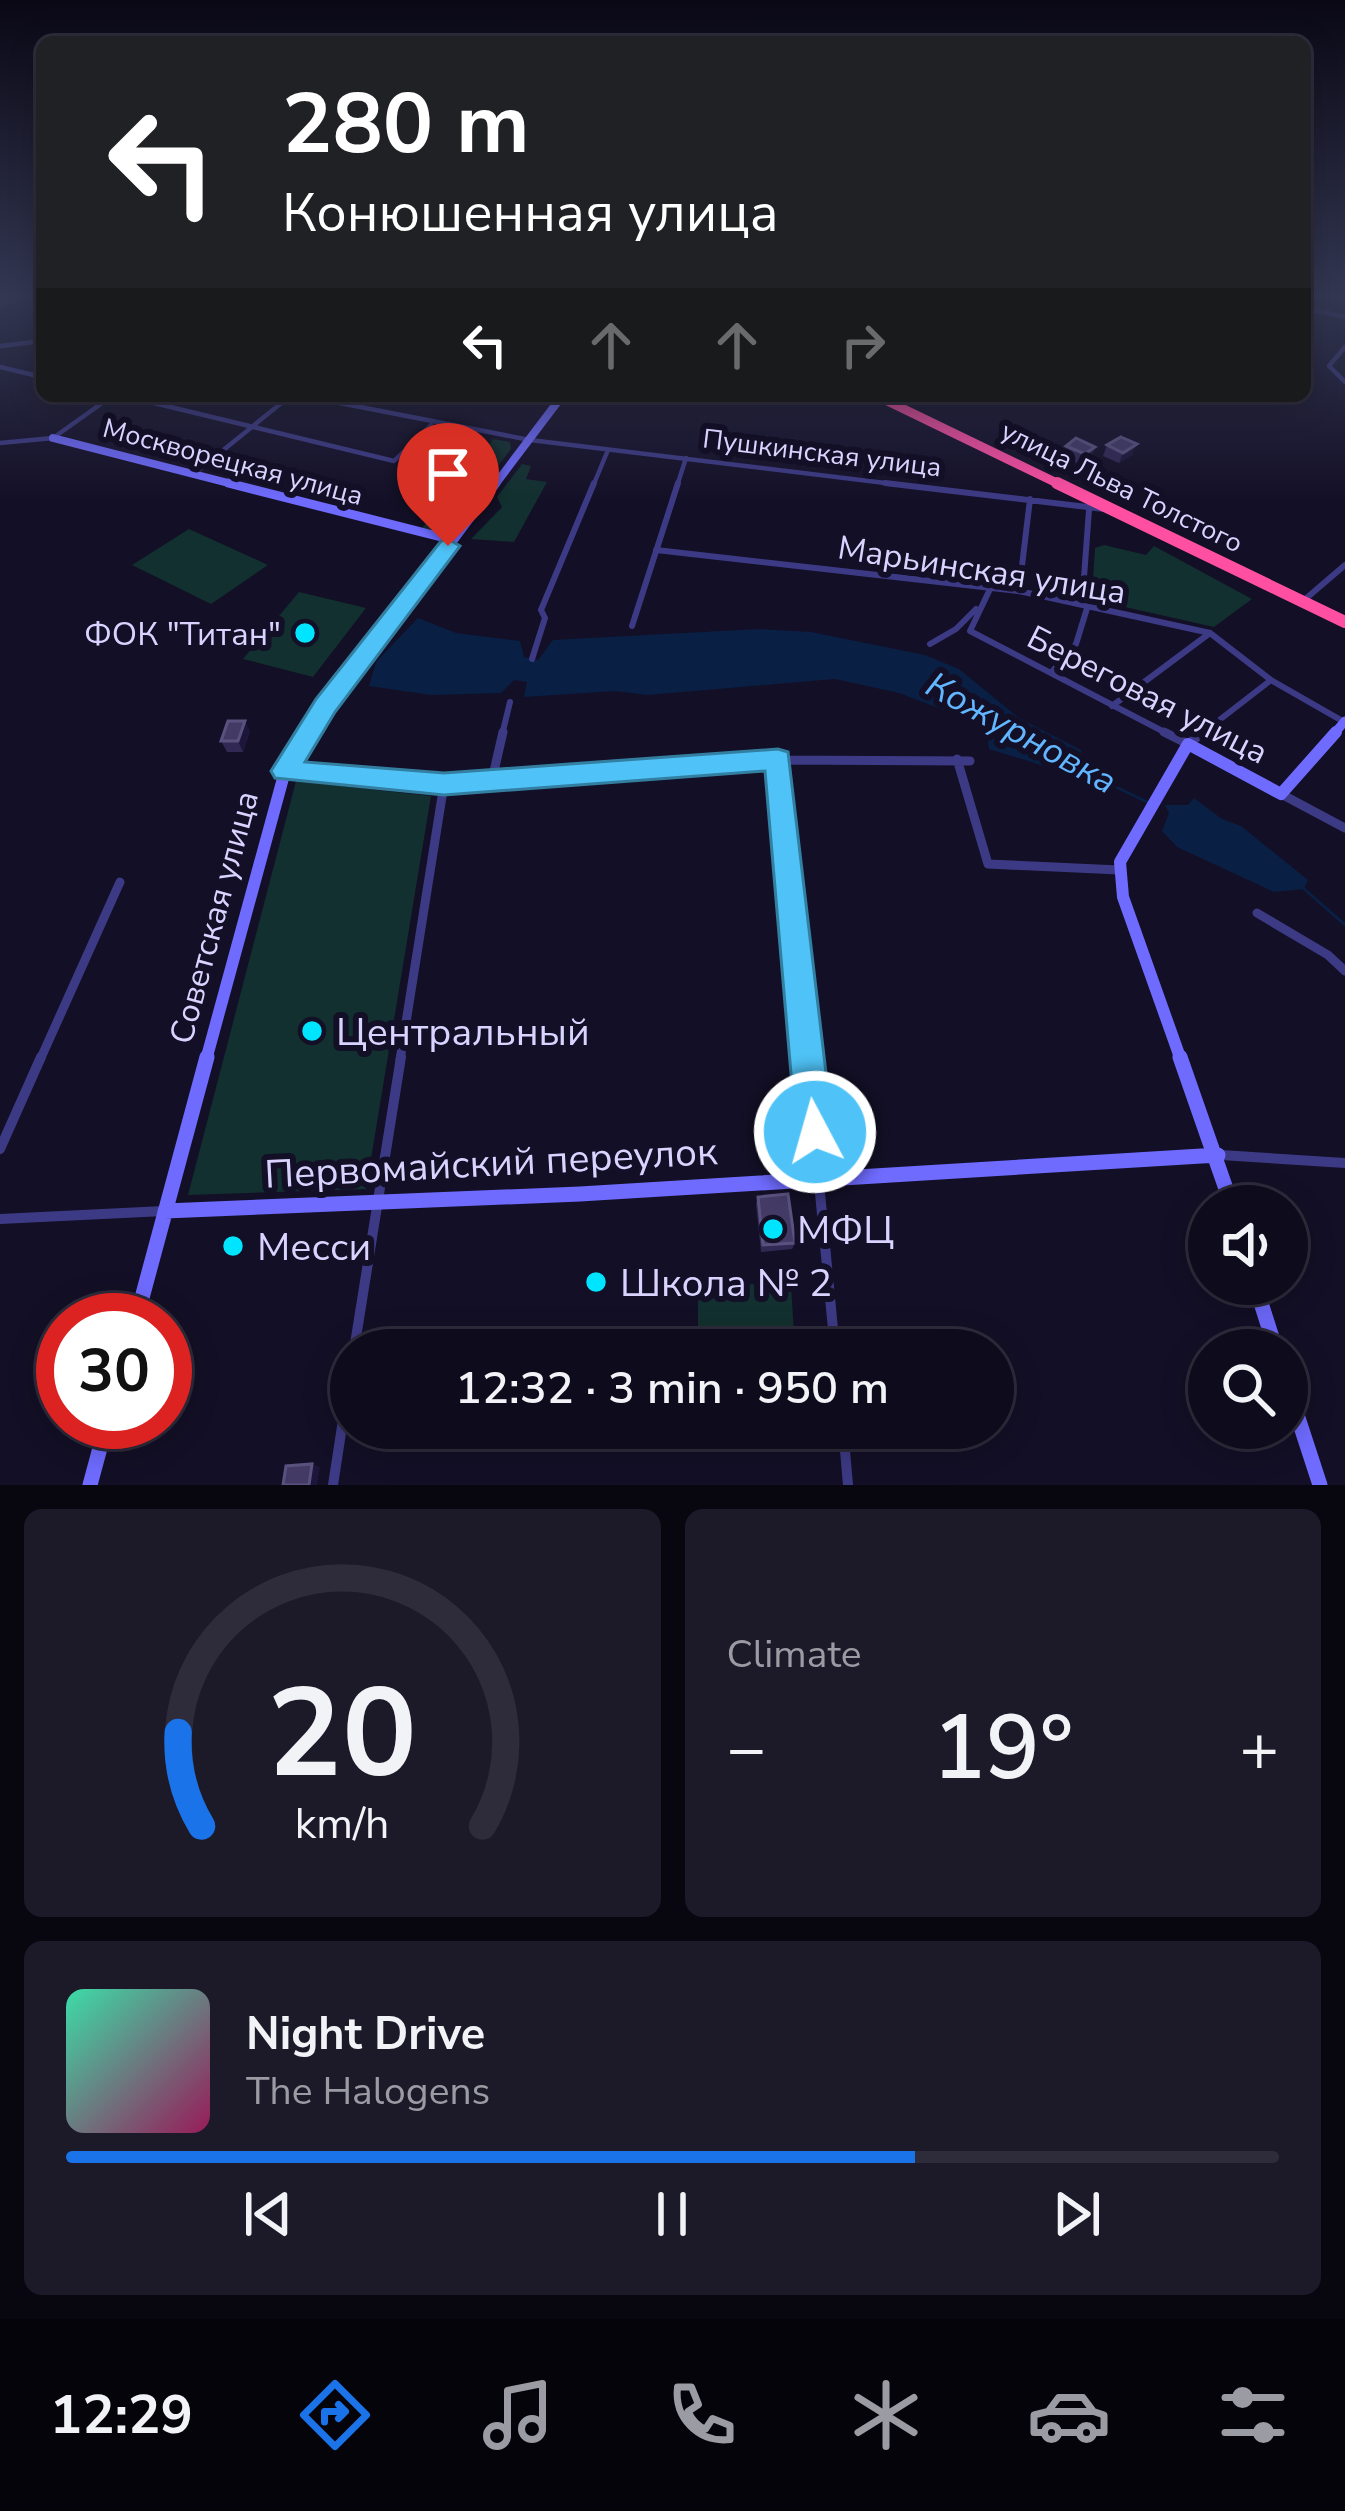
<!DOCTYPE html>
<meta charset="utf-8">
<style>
body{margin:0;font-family:"Nunito Sans",sans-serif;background:#1c1929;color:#f1f3f6;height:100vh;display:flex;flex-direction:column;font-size:45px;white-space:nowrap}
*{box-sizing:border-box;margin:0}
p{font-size:39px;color:#9b9ba3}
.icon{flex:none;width:66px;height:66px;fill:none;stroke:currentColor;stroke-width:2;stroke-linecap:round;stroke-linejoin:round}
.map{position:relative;height:1485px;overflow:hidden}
.panel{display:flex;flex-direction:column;gap:24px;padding:24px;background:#08060f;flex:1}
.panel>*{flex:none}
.top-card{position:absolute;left:36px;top:36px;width:1275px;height:366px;border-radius:18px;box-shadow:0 6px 30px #0003,0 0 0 3px #2e2b3b;background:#202124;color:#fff;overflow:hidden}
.controls{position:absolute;left:1188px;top:1185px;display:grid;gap:24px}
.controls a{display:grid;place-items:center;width:120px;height:120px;border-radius:50%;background:#0e0b1c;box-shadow:0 6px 30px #0003,0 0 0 3px #2e2b3b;font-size:60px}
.speed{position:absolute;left:36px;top:1293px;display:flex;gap:24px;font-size:60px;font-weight:700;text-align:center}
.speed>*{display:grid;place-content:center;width:156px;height:156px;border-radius:50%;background:#0e0b1c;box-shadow:0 6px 30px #0003,0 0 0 3px #2e2b3b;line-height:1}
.speed .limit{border:18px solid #d22;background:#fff;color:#111}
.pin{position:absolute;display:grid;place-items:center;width:102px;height:102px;color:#fff;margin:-123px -51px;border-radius:50% 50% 50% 0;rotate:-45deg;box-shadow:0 0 12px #0007}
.pin .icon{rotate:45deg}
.me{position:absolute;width:132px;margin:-66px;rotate:354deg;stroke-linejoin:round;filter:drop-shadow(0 0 9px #0008)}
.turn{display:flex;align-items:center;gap:42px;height:252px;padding:0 48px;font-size:54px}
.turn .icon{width:156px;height:156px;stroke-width:2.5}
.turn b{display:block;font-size:84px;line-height:102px}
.lanes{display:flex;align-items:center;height:114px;padding:0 48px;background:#0003;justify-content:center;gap:60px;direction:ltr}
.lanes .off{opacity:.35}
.big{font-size:90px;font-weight:600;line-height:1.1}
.panel .widget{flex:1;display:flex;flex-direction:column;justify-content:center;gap:18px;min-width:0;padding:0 42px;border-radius:18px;background:#1c1929}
.panel .dial{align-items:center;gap:0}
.dial svg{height:312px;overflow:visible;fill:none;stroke:#2e2b3b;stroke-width:7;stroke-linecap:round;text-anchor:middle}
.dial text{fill:#f1f3f6;stroke:none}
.song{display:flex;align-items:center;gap:36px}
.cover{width:144px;height:144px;border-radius:18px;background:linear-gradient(135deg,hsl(160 70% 55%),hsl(330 70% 35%))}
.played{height:12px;border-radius:6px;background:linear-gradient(90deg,#1a73e8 70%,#2e2b3b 70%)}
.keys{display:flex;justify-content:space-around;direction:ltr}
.heat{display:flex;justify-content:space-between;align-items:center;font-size:66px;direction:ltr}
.panel .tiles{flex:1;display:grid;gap:24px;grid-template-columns:1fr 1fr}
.widget:last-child{grid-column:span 2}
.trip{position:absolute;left:330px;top:1329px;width:684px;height:120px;border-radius:60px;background:#0e0b1c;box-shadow:0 6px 30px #0003,0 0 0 3px #2e2b3b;font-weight:600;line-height:120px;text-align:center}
.menu{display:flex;height:192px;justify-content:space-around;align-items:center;background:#06040b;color:#9b9ba3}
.menu .icon{width:84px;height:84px}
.menu .current{color:#1a73e8}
.menu b{font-size:54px;color:#f1f3f6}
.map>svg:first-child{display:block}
</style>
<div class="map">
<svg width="1345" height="1485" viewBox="0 0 1345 1485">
<rect width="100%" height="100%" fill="#130f26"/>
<path fill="#12302f" d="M 451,432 L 464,439 L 476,438 L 448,478 L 464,480 L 493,439 L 510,442 L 511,449 L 447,532 L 422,528 L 456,487 L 442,484 L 431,497 L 417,499 L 411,481 L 445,449 L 456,446 Z
M 522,464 L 531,466 L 526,479 L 547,482 L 514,542 L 471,539 L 502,507 L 497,497 Z
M 189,529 L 268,565 L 211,604 L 132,565 Z
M 1104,545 L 1146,555 L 1154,546 L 1252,599 L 1214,627 L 1098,601 L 1092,596 L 1095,548 Z
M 299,592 L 366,608 L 313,677 L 243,659 Z
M 296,781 L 431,796 L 366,1189 L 188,1195 Z
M 698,1283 L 791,1285 L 795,1350 L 698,1350 Z
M 698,1428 L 800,1428 L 801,1447 L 698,1445 Z"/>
<path fill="#0a1f44" d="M 418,618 L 456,633 L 520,641 L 524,657 L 538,660 L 553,640 L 759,629 L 811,632 L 925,655 L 959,669 L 1019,718 L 1081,750 L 1085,766 L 1122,790 L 989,749 L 986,726 L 899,693 L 835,679 L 648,695 L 615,691 L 524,697 L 527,682 L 514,680 L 501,693 L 431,695 L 369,686 L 376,662 Z
M 1194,798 L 1222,819 L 1241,826 L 1308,880 L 1304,889 L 1274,892 L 1177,847 L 1162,831 L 1169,813 L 1165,805 L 1188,805 Z"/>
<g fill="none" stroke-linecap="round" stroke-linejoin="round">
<path stroke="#0a1f44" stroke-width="3" d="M 1118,788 L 1147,802
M 1302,887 L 1345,925"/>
<path stroke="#3d3a85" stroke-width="4.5" d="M 0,304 L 33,294
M 1305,308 L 1345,317
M 0,346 L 42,341
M 1345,347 L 1329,366 L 1345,382
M 0,367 L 42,377
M 125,396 L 394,461 L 431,425
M 304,396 L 530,440 L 910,486
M 0,443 L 53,438 L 112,396
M 195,473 L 290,396
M 593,486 L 608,450
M 677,486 L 686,458"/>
<path stroke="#3d3a85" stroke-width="6" d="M 885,483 L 1104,509
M 656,550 L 1019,591 L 1210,633 L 1271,680 L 1344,722
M 991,587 L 970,631 L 1170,735
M 1019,591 L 1030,499
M 1303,601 L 1345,565
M 1082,604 L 1089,510
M 632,626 L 678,483
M 930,644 L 956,629 L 976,609
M 532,659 L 545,618 L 541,610 L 594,483
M 1051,673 L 1076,644 L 1088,605
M 1112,706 L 1210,633
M 502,735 L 510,702
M 1200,735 L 1271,680"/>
<path stroke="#3d3a85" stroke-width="9" d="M 1164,732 L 1188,744 L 1204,732
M 957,759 L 988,864 L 1119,870
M 778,760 L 807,1060
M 286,771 L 444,784 L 778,760 L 970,761
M 492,780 L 503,732
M 1283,795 L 1345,828
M 1257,913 L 1328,955 L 1345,971
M 40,1060 L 120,882
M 400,1060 L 444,784"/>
<path stroke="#3d3a85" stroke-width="10" d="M 807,1057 L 835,1350
M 0,1149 L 41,1057
M 1221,1155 L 1345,1163
M 0,1219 L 164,1211
M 354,1350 L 401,1057
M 843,1428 L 848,1485
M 333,1485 L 351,1368"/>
<path stroke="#6f6bff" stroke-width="8" d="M 53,438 L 240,486
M 494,486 L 562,396"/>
<path stroke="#6f6bff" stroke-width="9" d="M 228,483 L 453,540
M 308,735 L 496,483
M 1333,735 L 1345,721"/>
<path stroke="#6f6bff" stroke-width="12" d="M 206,1060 L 285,771 L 310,732
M 1181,1060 L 1123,897 L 1120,862 L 1188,744 L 1281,794 L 1336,732"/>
<path stroke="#6f6bff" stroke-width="15" d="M 1180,1057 L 1232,1206
M 165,1211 L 580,1194 L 1218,1155
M 1255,1284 L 1276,1350
M 136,1320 L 207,1057
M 1287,1384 L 1320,1485
M 90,1485 L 107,1422"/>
<path stroke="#ff4fa3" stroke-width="9" d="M 877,396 L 1063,486"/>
<path stroke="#ff4fa3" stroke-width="12" d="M 1057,483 L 1345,622"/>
</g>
<path fill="#312854" d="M 1107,445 L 1132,455 L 1119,463 L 1103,456 Z
M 1066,446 L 1095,447 L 1092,457 L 1081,465 L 1062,456 Z
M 250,731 L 243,752 L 227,752 L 221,741 Z
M 758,1197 L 795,1243 L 792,1249 L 761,1252 L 756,1204 Z"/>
<path fill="#1d163a" d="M 1137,444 L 1132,455 L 1119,463 L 1123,453 Z
M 1095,447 L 1092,457 L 1081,465 L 1085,454 Z
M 245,721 L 250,731 L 243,752 L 238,741 Z
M 312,1464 L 320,1467 L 317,1485 L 309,1485 Z"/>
<path fill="#433a66" stroke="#5a527e" stroke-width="3" d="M 1121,437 L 1137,444 L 1123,453 L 1107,445 Z
M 1076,438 L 1095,447 L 1085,454 L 1066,446 Z
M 228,721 L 245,721 L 238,741 L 221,741 Z
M 788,1194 L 795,1243 L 763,1245 L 758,1197 Z
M 312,1464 L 309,1485 L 283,1485 L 286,1466 Z"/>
<linearGradient id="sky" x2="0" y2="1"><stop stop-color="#0a0815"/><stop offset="0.59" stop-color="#333752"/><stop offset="1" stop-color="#333752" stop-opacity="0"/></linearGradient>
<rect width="1345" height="502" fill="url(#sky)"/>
<path fill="#4fc3f7" stroke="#337fa1" stroke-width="3" d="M 448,539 L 460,546 L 335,712 L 305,762 L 444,773 L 778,749 L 788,752 L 833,1132 L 828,1145 L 815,1150 L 802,1145 L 796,1132 L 765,771 L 444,795 L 275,778 L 271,771 L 316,699 L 441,541 Z"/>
<g fill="#00e5ff" stroke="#130f26" stroke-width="4.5">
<circle cx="305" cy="633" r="12"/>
<circle cx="312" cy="1031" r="12"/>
<circle cx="773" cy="1229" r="12"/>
<circle cx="233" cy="1246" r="12"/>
<circle cx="596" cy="1282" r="12"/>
</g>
<g text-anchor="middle" stroke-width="12" stroke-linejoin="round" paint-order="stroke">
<g font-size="27" fill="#d9d4ff" stroke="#130f26">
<text transform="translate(822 453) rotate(7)" y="9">Пушкинская улица</text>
<text transform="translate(233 462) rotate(15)" y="9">Москворецкая улица</text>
<text transform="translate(1122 487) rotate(26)" y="9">улица Льва Толстого</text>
</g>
<g font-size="33" fill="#d9d4ff" stroke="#130f26">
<text transform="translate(982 569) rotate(9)" y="12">Марьинская улица</text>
<text transform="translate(1148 694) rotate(27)" y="12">Береговая улица</text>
<text transform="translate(213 917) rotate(-75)" y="12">Советская улица</text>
</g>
<g font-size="33" fill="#d9d4ff" stroke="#130f26" text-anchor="end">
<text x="281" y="645">ФОК "Титан"</text>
</g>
<g font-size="36" font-style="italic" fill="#62b6ff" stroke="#130f26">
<text transform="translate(1022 732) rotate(29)" y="13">Кожурновка</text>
</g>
<g font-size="39" fill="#d9d4ff" stroke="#130f26" text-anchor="start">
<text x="336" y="1045">Центральный</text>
<text x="797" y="1243">МФЦ</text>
<text x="257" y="1260">Месси</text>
<text x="620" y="1296">Школа № 2</text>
</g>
<g font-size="39" fill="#d9d4ff" stroke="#130f26">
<text transform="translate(491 1162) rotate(-3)" y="14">Первомайский переулок</text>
</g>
</g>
</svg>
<div class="controls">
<a><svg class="icon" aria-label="sound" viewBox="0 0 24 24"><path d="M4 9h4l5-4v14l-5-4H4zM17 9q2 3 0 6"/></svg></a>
<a><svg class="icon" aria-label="search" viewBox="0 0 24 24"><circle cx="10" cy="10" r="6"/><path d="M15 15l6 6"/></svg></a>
</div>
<div class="speed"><div class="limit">30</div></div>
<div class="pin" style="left:448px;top:546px;background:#d93025"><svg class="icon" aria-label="arrive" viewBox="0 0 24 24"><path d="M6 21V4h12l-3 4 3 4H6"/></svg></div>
<svg class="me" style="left:815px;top:1132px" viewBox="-20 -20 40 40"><circle r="17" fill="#4fc3f7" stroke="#fff" stroke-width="3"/><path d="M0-11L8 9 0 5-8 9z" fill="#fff"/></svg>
<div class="trip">12:32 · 3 min · 950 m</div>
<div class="top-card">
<div class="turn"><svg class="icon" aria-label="left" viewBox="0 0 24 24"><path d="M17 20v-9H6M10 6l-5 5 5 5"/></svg><div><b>280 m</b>Конюшенная улица</div></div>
<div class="lanes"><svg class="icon" aria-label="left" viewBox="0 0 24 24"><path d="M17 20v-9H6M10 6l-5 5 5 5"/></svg><svg class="icon off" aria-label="ahead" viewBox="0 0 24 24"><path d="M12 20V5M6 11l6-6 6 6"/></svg><svg class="icon off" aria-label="ahead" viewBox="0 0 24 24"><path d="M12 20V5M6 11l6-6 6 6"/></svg><svg class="icon off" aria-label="right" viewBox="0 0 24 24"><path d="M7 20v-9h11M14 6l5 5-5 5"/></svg></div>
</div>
</div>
<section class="panel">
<div class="tiles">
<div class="widget dial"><svg viewBox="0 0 100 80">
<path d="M14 69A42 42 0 1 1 86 69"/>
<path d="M14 69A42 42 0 0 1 8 45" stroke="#1a73e8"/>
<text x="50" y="56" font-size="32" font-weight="700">20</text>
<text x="50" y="72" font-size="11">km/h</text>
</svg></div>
<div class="widget"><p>Climate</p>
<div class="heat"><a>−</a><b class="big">19°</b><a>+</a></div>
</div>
<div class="widget">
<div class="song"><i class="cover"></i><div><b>Night Drive</b><p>The Halogens</p></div></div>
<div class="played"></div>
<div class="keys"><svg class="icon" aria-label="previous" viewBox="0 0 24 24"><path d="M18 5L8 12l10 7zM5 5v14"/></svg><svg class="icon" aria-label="pause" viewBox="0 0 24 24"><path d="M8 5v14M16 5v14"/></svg><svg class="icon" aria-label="next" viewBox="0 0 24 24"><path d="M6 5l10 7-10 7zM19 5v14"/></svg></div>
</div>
</div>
</section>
<nav class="menu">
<b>12:29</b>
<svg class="icon current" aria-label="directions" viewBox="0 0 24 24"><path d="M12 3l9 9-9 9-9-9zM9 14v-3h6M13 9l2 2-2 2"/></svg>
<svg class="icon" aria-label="music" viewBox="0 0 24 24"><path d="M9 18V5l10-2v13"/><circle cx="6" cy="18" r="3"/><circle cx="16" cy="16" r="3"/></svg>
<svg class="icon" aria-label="phone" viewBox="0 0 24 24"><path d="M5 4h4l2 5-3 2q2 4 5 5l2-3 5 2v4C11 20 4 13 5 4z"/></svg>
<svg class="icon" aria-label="climate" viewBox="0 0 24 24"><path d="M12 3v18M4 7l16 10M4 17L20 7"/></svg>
<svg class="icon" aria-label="car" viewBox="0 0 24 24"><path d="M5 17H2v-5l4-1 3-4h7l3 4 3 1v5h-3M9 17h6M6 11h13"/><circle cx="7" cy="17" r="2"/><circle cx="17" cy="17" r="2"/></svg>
<svg class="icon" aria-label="filters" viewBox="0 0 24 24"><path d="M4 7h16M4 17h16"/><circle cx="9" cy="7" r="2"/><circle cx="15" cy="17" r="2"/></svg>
</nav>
